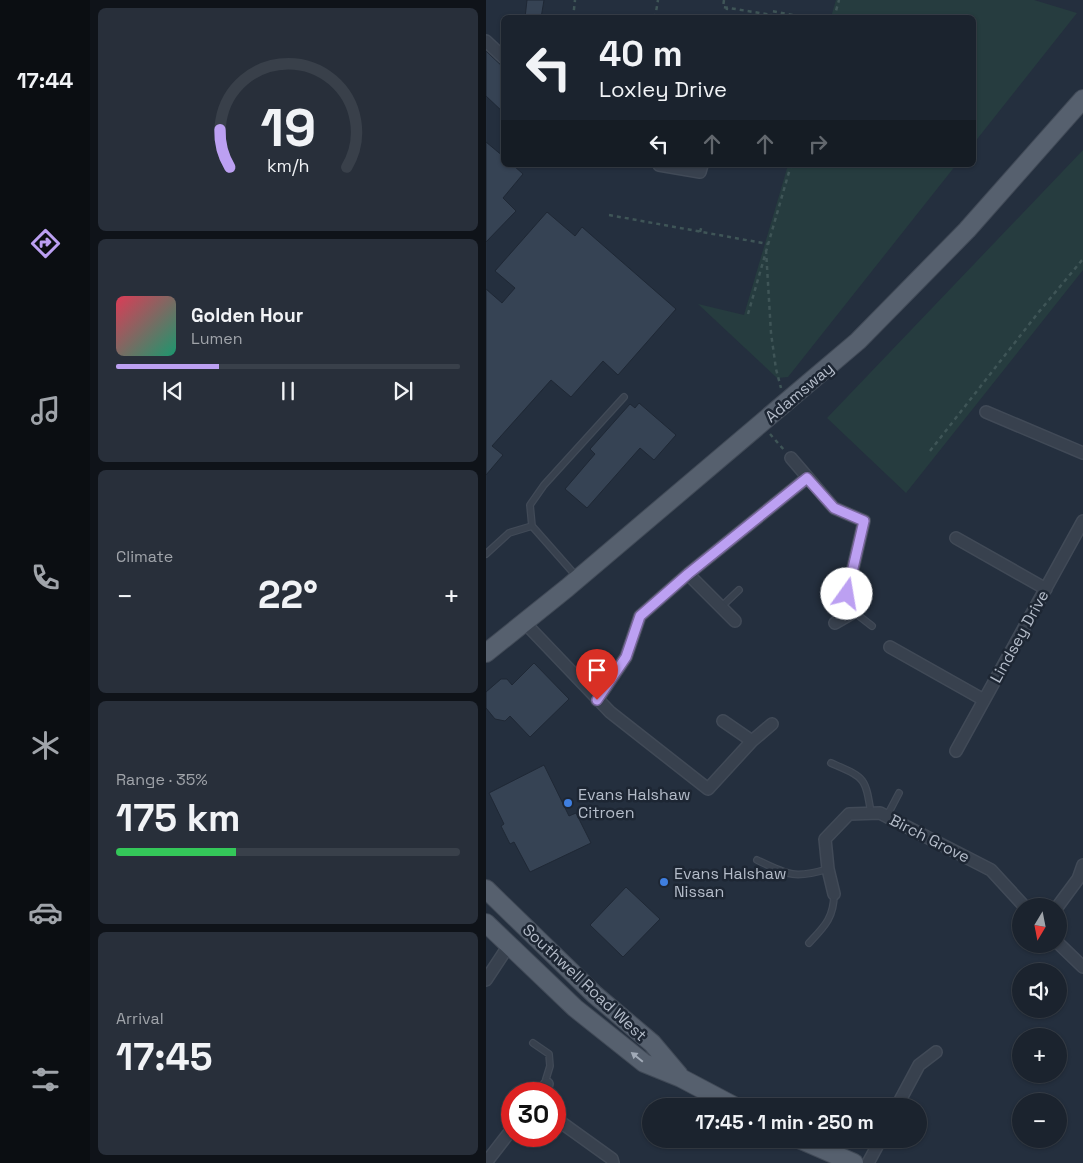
<!DOCTYPE html>
<meta charset="utf-8">
<style>
body{margin:0;font-family:"Space Grotesk",sans-serif;background:#282f3a;color:#f1f3f6;height:100vh;display:flex;flex-direction:column;font-size:19px;white-space:nowrap}
*{box-sizing:border-box;margin:0}
p{font-size:16px;color:#a0a4aa}
.icon{flex:none;width:28px;height:28px;fill:none;stroke:currentColor;stroke-width:2;stroke-linecap:round;stroke-linejoin:round}
.map{position:relative;flex:1;overflow:hidden}
.drawer{display:flex;flex-direction:column;gap:8px;padding:8px;background:#0f1319;width:396px}
.drawer>*{flex:none}
.guide{position:absolute;left:15px;top:15px;width:475px;height:152px;border-radius:8px;box-shadow:0 1px 4px #0004,0 0 0 1px #39404a;background:#1b232e;color:#f1f3f6;overflow:hidden}
.needle{width:32px;rotate:190deg}
.tools{position:absolute;left:526px;top:898px;display:grid;gap:10px}
.tools a{display:grid;place-items:center;width:55px;height:55px;border-radius:50%;background:#1b232e;box-shadow:0 1px 4px #0004,0 0 0 1px #39404a;font-size:25px}
.speed{position:absolute;left:15px;top:1082px;display:flex;gap:10px;font-size:25px;font-weight:700;text-align:center}
.speed>*{display:grid;place-content:center;width:65px;height:65px;border-radius:50%;background:#1b232e;box-shadow:0 1px 4px #0004,0 0 0 1px #39404a;line-height:1}
.speed .limit{border:8px solid #d22;background:#fff;color:#111}
.pin{position:absolute;display:grid;place-items:center;width:42px;height:42px;color:#fff;margin:-51px -21px;border-radius:50% 50% 50% 0;rotate:-45deg;box-shadow:0 0 5px #0007}
.pin .icon{rotate:45deg}
.me{position:absolute;width:55px;margin:-28px;rotate:13deg;stroke-linejoin:round;filter:drop-shadow(0 0 4px #0008)}
.turn{display:flex;align-items:center;gap:18px;height:105px;padding:0 15px;font-size:22px}
.turn .icon{width:65px;height:65px;stroke-width:2.5}
.turn b{display:block;font-size:35px;line-height:42px}
.lanes{display:flex;align-items:center;height:48px;padding:0 15px;background:#0003;justify-content:center;gap:25px;direction:ltr}
.lanes .off{opacity:.35}
.big{font-size:38px;font-weight:700;line-height:1.1}
.drawer .tile{flex:1;display:flex;flex-direction:column;justify-content:center;gap:8px;min-width:0;padding:0 18px;border-radius:8px;background:#282f3a}
.drawer .dial{align-items:center;gap:0}
.dial svg{height:130px;overflow:visible;fill:none;stroke:#39404a;stroke-width:7;stroke-linecap:round;text-anchor:middle}
.dial text{fill:#f1f3f6;stroke:none}
.song{display:flex;align-items:center;gap:15px}
.cover{width:60px;height:60px;border-radius:8px;background:linear-gradient(135deg,hsl(350 70% 55%),hsl(160 70% 35%))}
.played{height:5px;border-radius:2px;background:linear-gradient(90deg,#bca0f2 30%,#39404a 30%)}
.keys{display:flex;justify-content:space-around;direction:ltr}
.heat{display:flex;justify-content:space-between;align-items:center;font-size:28px;direction:ltr}
.charge{height:8px;border-radius:4px;background:linear-gradient(90deg,#34c759 35%,#39404a 0)}
.trip{position:absolute;left:156px;top:1098px;width:285px;height:50px;border-radius:25px;background:#1b232e;box-shadow:0 1px 4px #0004,0 0 0 1px #39404a;font-weight:700;line-height:50px;text-align:center}
main{display:flex;flex:1;min-height:0}
.tabs{display:flex;flex-direction:column;width:90px;justify-content:space-around;align-items:center;background:#0b0e12;color:#a0a4aa}
.tabs .icon{width:35px;height:35px}
.tabs .on{color:#bca0f2}
.tabs b{font-size:22px;color:#f1f3f6}
.map>svg:first-child{display:block}
</style>
<main>
<nav class="tabs">
<b>17:44</b>
<svg class="icon on" aria-label="directions" viewBox="0 0 24 24"><path d="M12 3l9 9-9 9-9-9zM9 14v-3h6M13 9l2 2-2 2"/></svg>
<svg class="icon" aria-label="music" viewBox="0 0 24 24"><path d="M9 18V5l10-2v13"/><circle cx="6" cy="18" r="3"/><circle cx="16" cy="16" r="3"/></svg>
<svg class="icon" aria-label="phone" viewBox="0 0 24 24"><path d="M5 4h4l2 5-3 2q2 4 5 5l2-3 5 2v4C11 20 4 13 5 4z"/></svg>
<svg class="icon" aria-label="climate" viewBox="0 0 24 24"><path d="M12 3v18M4 7l16 10M4 17L20 7"/></svg>
<svg class="icon" aria-label="car" viewBox="0 0 24 24"><path d="M5 17H2v-5l4-1 3-4h7l3 4 3 1v5h-3M9 17h6M6 11h13"/><circle cx="7" cy="17" r="2"/><circle cx="17" cy="17" r="2"/></svg>
<svg class="icon" aria-label="filters" viewBox="0 0 24 24"><path d="M4 7h16M4 17h16"/><circle cx="9" cy="7" r="2"/><circle cx="15" cy="17" r="2"/></svg>
</nav>
<section class="drawer">
<div class="tile dial"><svg viewBox="0 0 100 80">
<path d="M14 69A42 42 0 1 1 86 69"/>
<path d="M14 69A42 42 0 0 1 8 46" stroke="#bca0f2"/>
<text x="50" y="56" font-size="32" font-weight="700">19</text>
<text x="50" y="72" font-size="11">km/h</text>
</svg></div>
<div class="tile">
<div class="song"><i class="cover"></i><div><b>Golden Hour</b><p>Lumen</p></div></div>
<div class="played"></div>
<div class="keys"><svg class="icon" aria-label="previous" viewBox="0 0 24 24"><path d="M18 5L8 12l10 7zM5 5v14"/></svg><svg class="icon" aria-label="pause" viewBox="0 0 24 24"><path d="M8 5v14M16 5v14"/></svg><svg class="icon" aria-label="next" viewBox="0 0 24 24"><path d="M6 5l10 7-10 7zM19 5v14"/></svg></div>
</div>
<div class="tile"><p>Climate</p>
<div class="heat"><a>−</a><b class="big">22°</b><a>+</a></div>
</div>
<div class="tile"><p>Range · 35%</p><b class="big">175 km</b><div class="charge"></div></div>
<div class="tile"><p>Arrival</p><b class="big">17:45</b></div>
</section>
<div class="map">
<svg width="597" height="1163" viewBox="0 0 597 1163">
<rect width="100%" height="100%" fill="#242f3e"/>
<path fill="#263c3f" d="M 350,0 L 548,0 L 591,13 L 488,143 L 488,18 L 345,17 Z
M 597,150 L 597,270 L 420,493 L 341,418 Z
M 302,165 L 470,165 L 302,377 L 291,378 L 212,304 L 258,315 Z"/>
<path fill="#364354" stroke="#1f2835" d="M 41,0 L 58,0 L 55,18 L 39,18 Z
M 0,51 L 18,68 L 18,113 L 0,96 Z
M 0,142 L 18,157 L 18,165 L 27,165 L 37,174 L 17,198 L 30,211 L 0,242 Z
M 61,212 L 89,236 L 96,227 L 190,309 L 132,375 L 117,361 L 85,397 L 65,380 L 6,446 L 17,455 L 0,475 L 0,289 L 16,303 L 29,288 L 9,271 Z
M 153,403 L 190,435 L 168,460 L 154,448 L 101,508 L 79,489 L 109,454 L 104,449 L 144,404 L 149,408 Z
M 48,663 L 83,699 L 44,737 L 24,716 L 19,721 L 9,719 L 0,708 L 0,692 L 15,679 L 21,679 L 26,685 Z
M 58,765 L 83,816 L 90,813 L 105,843 L 44,872 L 28,842 L 24,844 L 15,826 L 18,824 L 3,793 Z
M 140,887 L 174,919 L 137,957 L 104,925 Z"/>
<g fill="none" stroke-linecap="round" stroke-linejoin="round">
<g stroke="#414a57" stroke-width="8">
<path id="lane" d="M 0,554 L 23,533 L 46,526
M 91,577 L 46,526 L 44,505 L 58,485 L 138,397
M 235,607 L 253,590
M 368,612 L 386,626
M 345,763 C 379,778 379,776 385,813
M 401,816 L 413,793
M 271,860 C 302,875 308,879 342,869
M 323,943 C 338,927 348,918 348,894
M 47,1043 L 63,1054 L 64,1066 L 60,1079 L 61,1084"/>
</g>
<g stroke="#414a57" stroke-width="14">
<path id="street" d="M 0,41 L 18,58
M 173,165 L 214,172 L 216,165
M 500,412 L 597,453
M 305,458 L 348,508 L 378,521 L 361,594 L 368,612 L 349,623
M 470,538 L 560,589
M 202,574 L 249,621
M 39,623 L 124,712 L 222,789 L 266,741 L 237,721
M 404,647 L 498,700
M 111,700 L 140,657 L 154,616 L 202,574 L 321,478
M 266,741 L 286,724
M 470,751 L 597,521
M 348,894 L 342,869 L 339,839 L 363,814 L 394,813 L 505,870 L 538,906
M 572,906 L 592,879 L 597,865
M 572,943 L 597,967
M 0,980 L 23,945
M 54,1094 L 61,1084
M 411,1106 L 433,1065 L 450,1052
M 69,1118 L 126,1159 L 127,1163
M 1,1163 L 2,1160 L 26,1129
M 382,1163 L 395,1139"/>
</g>
<g stroke="#414a57" stroke-width="20">
<path id="primary" d="M 0,653 L 81,588 L 372,341 L 481,230 L 597,99
M 0,889 L 108,994 L 166,1043 L 193,1075
M 0,923 L 89,1008 L 158,1063 L 195,1078 L 248,1106
M 313,1139 L 368,1163"/>
</g>
<path stroke="#3f5557" stroke-width="2.5" stroke-dasharray="4 4" stroke-linecap="butt" d="M 238,0 L 237,7 L 286,15
M 87,18 L 89,0
M 169,18 L 172,0
M 240,18 L 241,8
M 285,18 L 286,11 L 323,18
M 348,18 L 353,0
M 123,215 L 282,244
M 214,232 L 216,225
M 280,250 L 285,333 L 290,369 L 295,388
M 262,314 L 305,165
M 284,434 L 299,451
M 444,451 L 552,313 L 597,259"/>
<use href="#lane" stroke="#38414e" stroke-width="5.5"/>
<use href="#street" stroke="#38414e" stroke-width="11"/>
<use href="#primary" stroke="#56606e" stroke-width="18"/>
</g>
<defs><path id="oneway-solid" d="M-6-.8H1V-3.2L6.5 0L1 3.2V.8H-6Z" transform="scale(1.25)"/></defs>
<use fill="#a1aab7" href="#oneway-solid" transform="translate(151 1057) rotate(-141)"/>
<g fill="none" stroke-linecap="round" stroke-linejoin="round">
<g stroke="#7a689d" stroke-width="12">
<path id="route" d="M 111,700 L 140,657 L 154,616 L 202,574 L 321,478 L 348,508 L 378,521 L 361,594"/>
</g>
<use href="#route" stroke="#bca0f2" stroke-width="9"/>
</g>
<g fill="#3f7fe0" stroke="#1d2633" stroke-width="2">
<circle cx="82" cy="803" r="5"/>
<circle cx="178" cy="882" r="5"/>
</g>
<g text-anchor="middle" stroke-width="5" stroke-linejoin="round" paint-order="stroke">
<g font-size="16" fill="#b4bcc9" stroke="#1d2633">
<text transform="translate(313 392) rotate(-40)" y="6">Adamsway</text>
<text transform="translate(533 636) rotate(-61)" y="6">Lindsey Drive</text>
<text transform="translate(444 838) rotate(27)" y="6">Birch Grove</text>
<text transform="translate(99 982) rotate(43)" y="6">Southwell Road West</text>
</g>
<g font-size="16" fill="#b4bcc9" stroke="#1d2633" text-anchor="start">
<text x="92" y="800">Evans Halshaw<tspan x="92" dy="18">Citroen</tspan></text>
<text x="188" y="879">Evans Halshaw<tspan x="188" dy="18">Nissan</tspan></text>
</g>
</g>
</svg>
<div class="tools">
<a><svg class="needle" viewBox="-14 -14 28 28"><path d="M0-13l5 13h-10z" fill="#e53935"/><path d="M0 13l5-13h-10z" fill="#a0a4aa"/></svg></a>
<a><svg class="icon" aria-label="sound" viewBox="0 0 24 24"><path d="M4 9h4l5-4v14l-5-4H4zM17 9q2 3 0 6"/></svg></a>
<a>+</a>
<a>−</a>
</div>
<div class="speed"><div class="limit">30</div></div>
<div class="pin" style="left:111px;top:700px;background:#d93025"><svg class="icon" aria-label="arrive" viewBox="0 0 24 24"><path d="M6 21V4h12l-3 4 3 4H6"/></svg></div>
<svg class="me" style="left:361px;top:594px" viewBox="-20 -20 40 40"><circle r="19" fill="#fff"/><path d="M0-13L10 11 0 6-10 11z" fill="#bca0f2"/></svg>
<div class="trip">17:45 · 1 min · 250 m</div>
<div class="guide">
<div class="turn"><svg class="icon" aria-label="left" viewBox="0 0 24 24"><path d="M17 20v-9H6M10 6l-5 5 5 5"/></svg><div><b>40 m</b>Loxley Drive</div></div>
<div class="lanes"><svg class="icon" aria-label="left" viewBox="0 0 24 24"><path d="M17 20v-9H6M10 6l-5 5 5 5"/></svg><svg class="icon off" aria-label="ahead" viewBox="0 0 24 24"><path d="M12 20V5M6 11l6-6 6 6"/></svg><svg class="icon off" aria-label="ahead" viewBox="0 0 24 24"><path d="M12 20V5M6 11l6-6 6 6"/></svg><svg class="icon off" aria-label="right" viewBox="0 0 24 24"><path d="M7 20v-9h11M14 6l5 5-5 5"/></svg></div>
</div>
</div>
</main>
